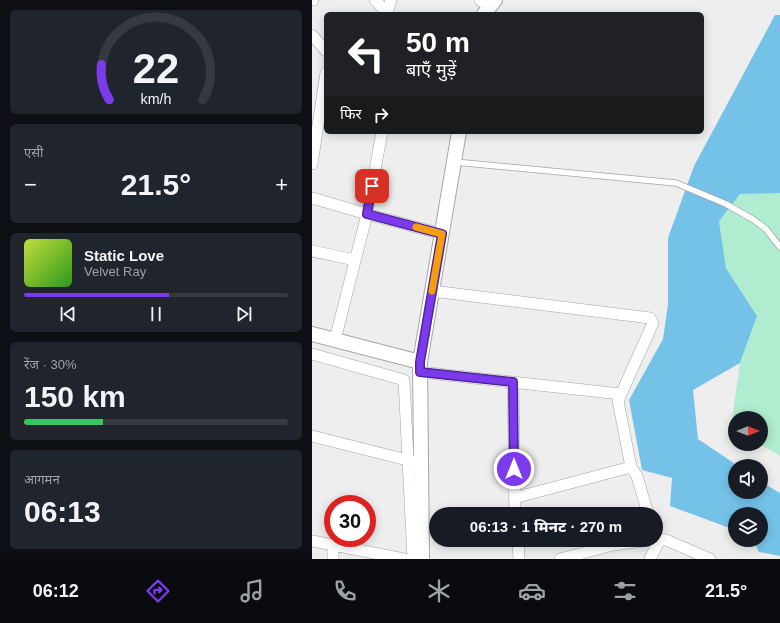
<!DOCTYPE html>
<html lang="hi">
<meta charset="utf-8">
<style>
body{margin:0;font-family:Helvetica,"Noto Sans Devanagari",sans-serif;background:#20242c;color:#f1f3f6;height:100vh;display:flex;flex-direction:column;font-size:15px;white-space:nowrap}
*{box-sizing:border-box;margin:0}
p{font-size:13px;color:#9ea1a6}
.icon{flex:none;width:22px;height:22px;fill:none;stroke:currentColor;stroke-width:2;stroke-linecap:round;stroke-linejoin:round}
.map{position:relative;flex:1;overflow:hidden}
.drawer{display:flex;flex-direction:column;gap:10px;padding:10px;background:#0d0f14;width:312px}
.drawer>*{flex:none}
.top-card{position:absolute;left:12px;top:12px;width:380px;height:122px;border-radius:6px;box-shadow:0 2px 10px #0003;background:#202124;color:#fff;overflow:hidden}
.needle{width:26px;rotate:90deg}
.buttons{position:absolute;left:416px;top:411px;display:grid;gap:8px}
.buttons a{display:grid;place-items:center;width:40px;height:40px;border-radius:50%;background:#171b24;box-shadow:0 2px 10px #0003;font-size:20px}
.speed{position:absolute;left:12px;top:495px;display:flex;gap:8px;font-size:20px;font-weight:700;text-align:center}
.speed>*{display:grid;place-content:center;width:52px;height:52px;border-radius:50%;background:#171b24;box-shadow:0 2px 10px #0003;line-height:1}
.speed .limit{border:6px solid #d22;background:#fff;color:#111}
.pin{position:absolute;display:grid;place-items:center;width:34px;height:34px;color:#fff;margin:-17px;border-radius:8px;box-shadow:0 2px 6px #0006}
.me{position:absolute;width:44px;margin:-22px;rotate:0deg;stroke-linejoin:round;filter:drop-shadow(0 0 3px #0008)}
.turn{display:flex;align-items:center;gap:14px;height:84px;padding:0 16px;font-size:18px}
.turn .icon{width:52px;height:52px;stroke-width:2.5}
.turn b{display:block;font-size:28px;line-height:34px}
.then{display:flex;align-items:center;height:38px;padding:0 16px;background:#0003;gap:8px;font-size:15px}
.big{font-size:30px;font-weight:800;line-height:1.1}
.drawer .card{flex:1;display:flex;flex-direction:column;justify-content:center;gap:6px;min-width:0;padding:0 14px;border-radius:6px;background:#20242c}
.drawer .dial{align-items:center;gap:0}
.dial svg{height:104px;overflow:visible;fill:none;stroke:#363941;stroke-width:7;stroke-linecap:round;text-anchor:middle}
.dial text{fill:#f1f3f6;stroke:none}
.song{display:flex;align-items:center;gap:12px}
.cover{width:48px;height:48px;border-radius:6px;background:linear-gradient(135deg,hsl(70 70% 55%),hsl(110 70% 35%))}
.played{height:4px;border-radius:2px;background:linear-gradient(90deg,#7c3aed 55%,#363941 55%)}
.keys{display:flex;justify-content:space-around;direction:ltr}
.heat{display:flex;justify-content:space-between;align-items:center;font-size:22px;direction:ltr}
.charge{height:6px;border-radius:3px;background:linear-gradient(90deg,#34c759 30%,#363941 0)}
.trip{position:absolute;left:117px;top:507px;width:234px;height:40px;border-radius:20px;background:#171b24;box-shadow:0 2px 10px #0003;font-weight:800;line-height:40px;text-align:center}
.tabs{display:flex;height:64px;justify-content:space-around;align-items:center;background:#090b0e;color:#9ea1a6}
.tabs .icon{width:28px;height:28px}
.tabs .active{color:#7c3aed}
.tabs b{font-size:18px;color:#f1f3f6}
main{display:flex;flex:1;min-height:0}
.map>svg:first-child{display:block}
</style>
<main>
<section class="drawer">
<div class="card dial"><svg viewBox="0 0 100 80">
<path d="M14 69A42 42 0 1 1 86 69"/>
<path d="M14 69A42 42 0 0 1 8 42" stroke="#7c3aed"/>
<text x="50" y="56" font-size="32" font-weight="700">22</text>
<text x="50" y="72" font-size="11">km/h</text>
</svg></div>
<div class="card"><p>एसी</p>
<div class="heat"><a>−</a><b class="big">21.5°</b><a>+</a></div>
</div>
<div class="card">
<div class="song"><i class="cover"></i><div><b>Static Love</b><p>Velvet Ray</p></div></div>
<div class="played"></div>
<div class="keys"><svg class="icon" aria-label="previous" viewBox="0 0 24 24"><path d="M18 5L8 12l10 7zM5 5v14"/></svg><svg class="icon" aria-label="pause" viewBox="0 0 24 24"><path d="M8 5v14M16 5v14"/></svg><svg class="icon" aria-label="next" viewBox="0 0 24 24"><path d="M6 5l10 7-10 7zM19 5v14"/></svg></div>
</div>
<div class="card"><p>रेंज · 30%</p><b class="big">150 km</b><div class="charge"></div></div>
<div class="card"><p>आगमन</p><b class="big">06:13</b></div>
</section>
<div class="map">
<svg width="468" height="559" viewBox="0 0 468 559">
<rect width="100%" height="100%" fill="#eeeeef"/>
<path fill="#b0eccf" d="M 468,188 L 468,456 L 448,444 L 449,418 L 423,418 L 423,429 L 419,427 L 428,363 L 445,316 L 414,268 L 407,221 L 414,204 L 428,194 Z"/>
<path fill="#75c2e9" d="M 463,15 L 468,15 L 468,193 L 428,194 L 407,221 L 414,268 L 445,316 L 428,363 L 381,390 L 386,439 L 426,466 L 423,466 L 423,492 L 449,492 L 449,482 L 468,493 L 468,556 L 447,552 L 441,540 L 449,540 L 449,514 L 423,514 L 423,530 L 358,506 L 360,478 L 330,470 L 317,400 L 351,339 L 356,304 L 356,238 L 382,166 Z"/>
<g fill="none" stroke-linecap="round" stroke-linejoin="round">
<g stroke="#a4a5a6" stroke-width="7">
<path id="service" d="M 143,162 L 364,183 L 414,204 L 442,220 L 454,229 L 468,247"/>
</g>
<g stroke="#a4a5a6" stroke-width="12">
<path id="minor" d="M 0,0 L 1,0
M 63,0 L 76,14
M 168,0 L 178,7
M 75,13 L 79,0
M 0,35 L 14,51
M 0,164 L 14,73
M 0,198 L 55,214 L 70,132
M 0,251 L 43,260
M 120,291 L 338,318 L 341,323 L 306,401 L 319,467 L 325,476 L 336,514
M 23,340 L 55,214 L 130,234
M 0,354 L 92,380 L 101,559
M 108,372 L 309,394
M 201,382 L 203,514
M 0,436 L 103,462
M 202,498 L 319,467
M 344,539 L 354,540 L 398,559
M 206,540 L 207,559
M 0,541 L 92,559
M 21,546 L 21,559
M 248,559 L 301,545 L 337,540
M 338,559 L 348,539"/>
</g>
<g stroke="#a4a5a6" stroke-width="16">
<path id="tertiary" d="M 172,14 L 183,0
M 0,334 L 108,362
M 110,559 L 108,362 L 147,132"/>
</g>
<use href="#service" stroke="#fff" stroke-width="5.5"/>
<use href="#minor" stroke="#fff" stroke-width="11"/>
<use href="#tertiary" stroke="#fff" stroke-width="14"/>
</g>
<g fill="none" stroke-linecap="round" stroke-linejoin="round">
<g stroke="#51269a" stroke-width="10">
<path id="route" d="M 60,186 L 55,214 L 130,234 L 108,362 L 108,372 L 201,382 L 202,469"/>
</g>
<use href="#route" stroke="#7c3aed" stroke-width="7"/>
<path stroke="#f59e0b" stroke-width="7" d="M 104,227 L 130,234 L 120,291"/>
</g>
</svg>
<div class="buttons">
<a><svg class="needle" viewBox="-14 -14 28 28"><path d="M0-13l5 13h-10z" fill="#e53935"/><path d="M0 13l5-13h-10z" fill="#9ea1a6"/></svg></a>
<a><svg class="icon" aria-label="sound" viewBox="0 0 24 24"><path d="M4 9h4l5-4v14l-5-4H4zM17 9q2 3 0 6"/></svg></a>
<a><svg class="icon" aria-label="layers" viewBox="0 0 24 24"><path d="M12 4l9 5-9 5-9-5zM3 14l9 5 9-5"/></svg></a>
</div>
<div class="speed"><div class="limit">30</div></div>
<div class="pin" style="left:60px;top:186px;background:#d93025"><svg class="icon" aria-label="arrive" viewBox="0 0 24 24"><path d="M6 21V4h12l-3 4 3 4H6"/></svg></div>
<svg class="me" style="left:202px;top:469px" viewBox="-20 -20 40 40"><circle r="17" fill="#7c3aed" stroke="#fff" stroke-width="3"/><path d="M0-11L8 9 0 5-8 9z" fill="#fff"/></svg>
<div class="trip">06:13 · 1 मिनट · 270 m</div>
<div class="top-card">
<div class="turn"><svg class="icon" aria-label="left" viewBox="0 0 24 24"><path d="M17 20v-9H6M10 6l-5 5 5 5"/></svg><div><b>50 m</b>बाएँ मुड़ें</div></div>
<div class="then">फिर<svg class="icon" aria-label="right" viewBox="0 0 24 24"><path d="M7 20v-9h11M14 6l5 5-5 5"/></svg></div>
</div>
</div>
</main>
<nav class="tabs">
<b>06:12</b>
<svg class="icon active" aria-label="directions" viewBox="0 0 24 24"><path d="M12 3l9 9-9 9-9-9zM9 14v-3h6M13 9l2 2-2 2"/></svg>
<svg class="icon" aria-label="music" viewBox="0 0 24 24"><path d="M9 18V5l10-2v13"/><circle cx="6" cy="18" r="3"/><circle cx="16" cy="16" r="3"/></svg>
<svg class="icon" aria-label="phone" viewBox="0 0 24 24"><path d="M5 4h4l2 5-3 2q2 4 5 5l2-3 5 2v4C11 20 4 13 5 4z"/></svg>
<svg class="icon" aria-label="climate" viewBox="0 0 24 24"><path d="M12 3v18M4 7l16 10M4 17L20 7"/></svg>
<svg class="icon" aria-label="car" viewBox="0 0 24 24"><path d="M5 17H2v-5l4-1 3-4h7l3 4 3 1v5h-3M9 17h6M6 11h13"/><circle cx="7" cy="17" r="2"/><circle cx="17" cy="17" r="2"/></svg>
<svg class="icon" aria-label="filters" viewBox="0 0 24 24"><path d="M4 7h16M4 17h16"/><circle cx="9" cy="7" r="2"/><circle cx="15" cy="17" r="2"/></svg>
<b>21.5°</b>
</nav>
